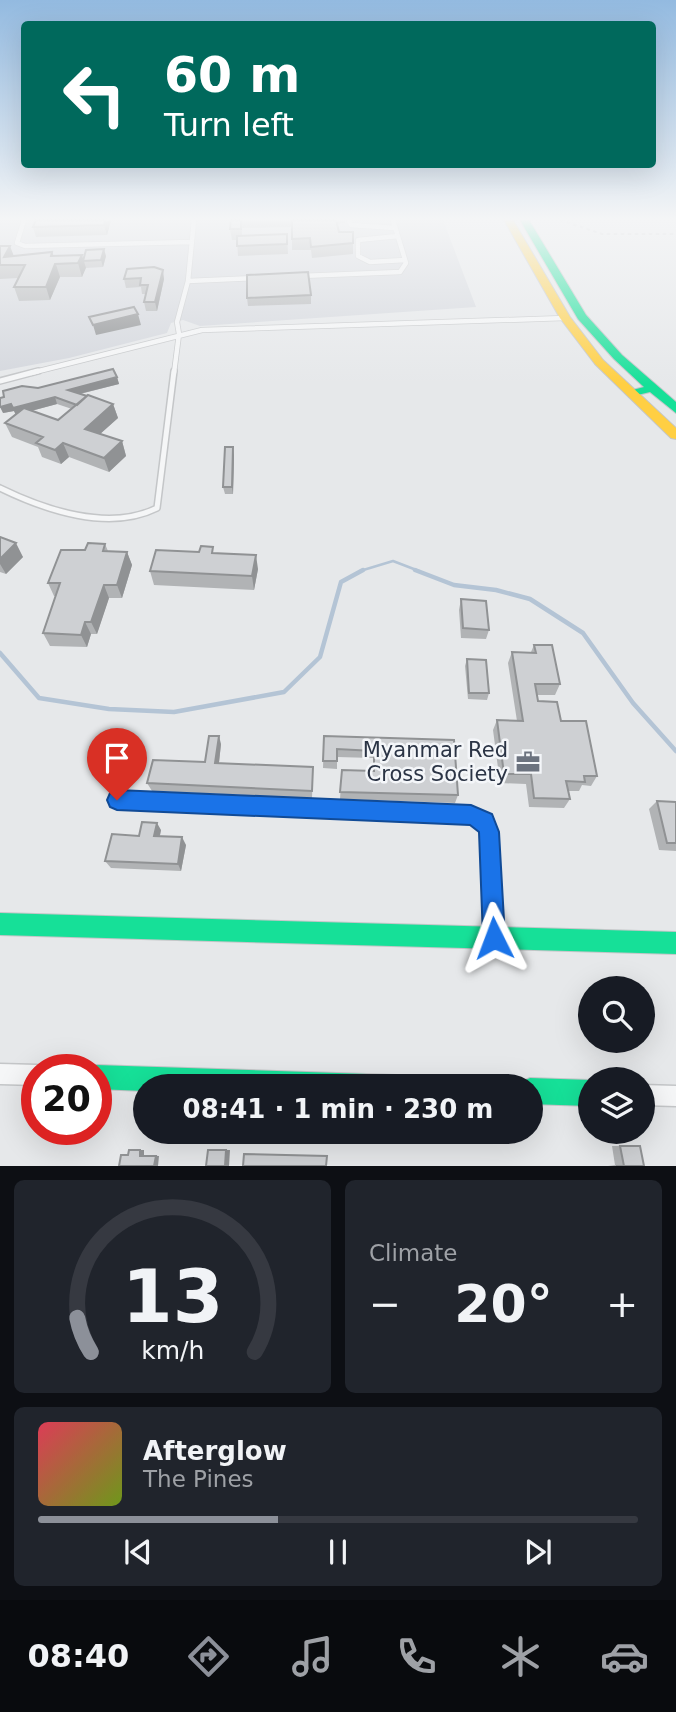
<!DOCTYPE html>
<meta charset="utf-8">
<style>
body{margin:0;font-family:"DejaVu Sans",sans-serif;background:#20242c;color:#f1f3f6;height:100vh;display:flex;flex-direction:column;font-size:26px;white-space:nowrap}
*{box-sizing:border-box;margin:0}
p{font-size:23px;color:#9ea1a6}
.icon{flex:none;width:38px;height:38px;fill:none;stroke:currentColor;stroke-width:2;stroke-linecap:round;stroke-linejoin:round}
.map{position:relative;height:1166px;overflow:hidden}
.side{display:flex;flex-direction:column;gap:14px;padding:14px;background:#0d0f14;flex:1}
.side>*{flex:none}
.banner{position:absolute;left:21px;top:21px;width:635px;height:147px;border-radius:7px;box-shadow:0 7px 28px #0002;background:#00695c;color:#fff;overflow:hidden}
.fabs{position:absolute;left:578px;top:976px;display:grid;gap:14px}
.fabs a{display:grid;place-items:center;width:77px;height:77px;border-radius:50%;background:#171b24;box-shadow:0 7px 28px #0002;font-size:35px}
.speed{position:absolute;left:21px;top:1054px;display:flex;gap:14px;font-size:35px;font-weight:700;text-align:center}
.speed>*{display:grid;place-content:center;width:91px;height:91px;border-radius:50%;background:#171b24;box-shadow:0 7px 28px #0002;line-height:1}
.speed .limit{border:10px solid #d22;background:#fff;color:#111}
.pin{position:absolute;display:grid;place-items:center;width:60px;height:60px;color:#fff;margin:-72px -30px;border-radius:50% 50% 50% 0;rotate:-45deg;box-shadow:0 0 7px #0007}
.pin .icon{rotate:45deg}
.me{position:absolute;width:77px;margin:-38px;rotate:357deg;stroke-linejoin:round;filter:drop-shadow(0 0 5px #0008)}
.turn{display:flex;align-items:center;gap:24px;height:147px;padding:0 28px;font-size:32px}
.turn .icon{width:91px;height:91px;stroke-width:2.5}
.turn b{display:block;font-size:49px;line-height:60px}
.big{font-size:52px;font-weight:700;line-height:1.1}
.side .tile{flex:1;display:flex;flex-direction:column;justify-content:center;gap:10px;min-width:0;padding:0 24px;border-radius:10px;background:#20242c}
.side .dial{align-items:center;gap:0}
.dial svg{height:182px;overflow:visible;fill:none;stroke:#363941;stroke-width:7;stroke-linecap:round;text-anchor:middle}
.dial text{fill:#f1f3f6;stroke:none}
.song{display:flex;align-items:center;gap:21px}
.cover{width:84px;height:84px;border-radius:10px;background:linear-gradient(135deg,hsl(350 70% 55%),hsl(80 70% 35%))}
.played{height:7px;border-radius:4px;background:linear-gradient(90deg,#8c9099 40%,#363941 40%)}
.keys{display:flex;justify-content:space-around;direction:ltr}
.heat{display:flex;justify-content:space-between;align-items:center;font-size:38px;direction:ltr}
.side .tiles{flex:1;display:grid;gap:14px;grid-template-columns:1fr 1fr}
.tile:last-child{grid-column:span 2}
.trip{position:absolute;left:133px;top:1074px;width:410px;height:70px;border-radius:35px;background:#171b24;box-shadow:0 7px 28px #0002;font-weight:700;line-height:70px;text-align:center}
.tab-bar{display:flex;height:112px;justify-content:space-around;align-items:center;background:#090b0e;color:#9ea1a6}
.tab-bar .icon{width:49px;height:49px}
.tab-bar .active{color:#8c9099}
.tab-bar b{font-size:32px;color:#f1f3f6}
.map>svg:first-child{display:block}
</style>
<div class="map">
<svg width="676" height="1166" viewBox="0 0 676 1166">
<rect width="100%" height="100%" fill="#e6e8ea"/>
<path fill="#d4d7dd" d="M 0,220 L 443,220 L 476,307 L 200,326 L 183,320 L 171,323 L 167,333 L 69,358 L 0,371 Z"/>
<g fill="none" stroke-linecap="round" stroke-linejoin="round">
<path stroke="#b4c4d5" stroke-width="2.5" d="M 360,571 L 393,561 L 419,571"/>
<path stroke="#b4c4d5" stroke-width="4.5" d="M 415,570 L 454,585 L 496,590 L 530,599 L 583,633 L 633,703 L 676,751
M 0,653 L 39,698 L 109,709 L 174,712 L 284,692 L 320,657 L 341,582 L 363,570"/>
<g stroke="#c4c6c8" stroke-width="6">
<path id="lane-far3" d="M 24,220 L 17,243 L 25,246 L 191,242
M 349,220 L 351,225 L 395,228
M 398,236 L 358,240 L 358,256 L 370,262 L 405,260
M 301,276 L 400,272 L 406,263 L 393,220
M 188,281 L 256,278
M 31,373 L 202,330 L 565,318
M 174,373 L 179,334 L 177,322 L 188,281 L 194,220"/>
</g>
<g stroke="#c4c6c8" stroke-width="8">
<path id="lane-far2" d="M 0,381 L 38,371
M 0,488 C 45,510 109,532 157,508 L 174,371"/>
</g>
<g stroke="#c4c6c8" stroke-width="10">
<path id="lane-far1" d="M 117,800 L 471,815 L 484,821 L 488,830"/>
</g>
<g stroke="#c4c6c8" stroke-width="11">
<path id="lane" d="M 487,828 L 494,933"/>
</g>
<g stroke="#c4c6c8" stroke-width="3">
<path id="street" d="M 0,1064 L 37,1065 L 44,1069 L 37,1069 L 37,1085 L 0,1084 Z
M 642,1085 L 676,1086 L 676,1106 L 642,1105 Z"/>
</g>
<g stroke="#c4c6c8" stroke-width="2">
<path id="fast" d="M 520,220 L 529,220 L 586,315 L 622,355 L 676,402 L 676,413 L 650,392 L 629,397 L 629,391 L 644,387 L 614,359 L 578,319 Z
M 0,913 L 676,932 L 676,954 L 0,935 Z
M 96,1065 L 397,1075 L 406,1078 L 409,1087 L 145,1087 L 145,1091 L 96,1089 L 96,1069 L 87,1069 Z
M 530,1078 L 590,1080 L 590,1106 L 530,1104 L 530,1087 L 519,1087 L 521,1082 Z"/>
</g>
<g stroke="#c4c6c8" stroke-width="2">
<path id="slow" d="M 504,220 L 513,220 L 570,317 L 603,360 L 676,428 L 676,439 L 671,438 L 595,364 L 560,318 Z"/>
</g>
<path stroke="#c5c6ca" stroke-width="2" stroke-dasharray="3.5 3.5" stroke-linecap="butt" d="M 560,220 L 602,234 L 676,234"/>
<use href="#lane-far3" stroke="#f5f6f7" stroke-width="4.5"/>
<use href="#lane-far2" stroke="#f5f6f7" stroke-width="5"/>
<use href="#lane-far1" stroke="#f5f6f7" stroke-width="7"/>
<use href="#lane" stroke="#f5f6f7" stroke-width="9"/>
<use href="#street" fill="#f5f6f7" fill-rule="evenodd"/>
<use href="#fast" fill="#16e098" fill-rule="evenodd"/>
<use href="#slow" fill="#ffcf43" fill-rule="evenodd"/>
</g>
<path fill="#b1b3b5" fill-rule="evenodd" d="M 111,220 L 107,235 L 36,237 L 33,227 Z
M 231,220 L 345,220 L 345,223 L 337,224 L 339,232 L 353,232 L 353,254 L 312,258 L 311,250 L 292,250 L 292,227 L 242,228 L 242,236 L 287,234 L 288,254 L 238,256 L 237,240 L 232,240 L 230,229 Z
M 0,246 L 14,256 L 52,252 L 54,256 L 83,260 L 106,256 L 103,267 L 85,268 L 82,277 L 60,277 L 50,300 L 19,301 L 14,287 L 18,278 L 0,279 Z
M 127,269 L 164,279 L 157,311 L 146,311 L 144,302 L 146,294 L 142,294 L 141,287 L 126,288 L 124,279 Z
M 311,295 L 311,304 L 248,306 L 247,298 Z
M 117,377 L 119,384 L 80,394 L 113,404 L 118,418 L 100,434 L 122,441 L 126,456 L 109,472 L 69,457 L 61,464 L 42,457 L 38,447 L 12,437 L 5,423 L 16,415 L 14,411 L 3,413 L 4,397 L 38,388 ZM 57,404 L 72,409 L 58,420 L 31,411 Z
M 234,455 L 233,494 L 225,494 L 223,487 Z
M 0,537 L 23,557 L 6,574 L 0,572 Z
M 105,544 L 108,551 L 127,552 L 132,565 L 122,598 L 109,598 L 97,634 L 91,634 L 87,647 L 50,646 L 43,633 L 56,596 L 54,596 L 48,583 L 85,550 Z
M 258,569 L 254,590 L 154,585 L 150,571 Z
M 461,599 L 489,630 L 486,639 L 461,638 L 459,610 Z
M 534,645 L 560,684 L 555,695 L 537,695 L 538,701 L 561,721 L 597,776 L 591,786 L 582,785 L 579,791 L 568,791 L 570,799 L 564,808 L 529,807 L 526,784 L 500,783 L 493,730 L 497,720 L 517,721 L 508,663 L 512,652 L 531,652 Z
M 467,659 L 489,693 L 487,700 L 468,699 L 465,666 Z
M 324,736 L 454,740 L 458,795 L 455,803 L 340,799 L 342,770 L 373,771 L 373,758 L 337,757 L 337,769 L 323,768 Z
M 221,744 L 219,763 L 313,767 L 312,798 L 152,791 L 147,783 L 205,762 Z
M 657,801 L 676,802 L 676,851 L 659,850 L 649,809 Z
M 161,830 L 160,836 L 186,845 L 181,871 L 111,868 L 105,861 L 139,836 Z
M 612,1146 L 640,1146 L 644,1166 L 608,1166 L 615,1165 Z"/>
<path fill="#909294" d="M 105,220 L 111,220 L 107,235 L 104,225 Z
M 10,246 L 15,259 L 4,257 Z
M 104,249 L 106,256 L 103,267 L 101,260 Z
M 52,252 L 60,277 L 50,300 L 46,287 L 51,256 Z
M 82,255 L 86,268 L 82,277 L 78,263 Z
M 163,270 L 164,279 L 157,311 L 155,302 Z
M 138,314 L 141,325 L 96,335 L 93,325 Z
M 117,377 L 119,384 L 71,396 L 68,390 Z
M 55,397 L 57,404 L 16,415 L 14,411 L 3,413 L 0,407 L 11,404 Z
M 113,404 L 118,418 L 90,443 L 85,429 Z
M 122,441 L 126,456 L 109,472 L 104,458 Z
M 63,443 L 69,457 L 61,464 L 55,450 Z
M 233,447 L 234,455 L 233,494 L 232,487 Z
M 16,543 L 23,557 L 6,574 L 0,564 L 0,559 Z
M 127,552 L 132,565 L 122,598 L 117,585 Z
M 256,555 L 258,569 L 254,590 L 252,576 Z
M 104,585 L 109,598 L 97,634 L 91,622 Z
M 85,622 L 91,634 L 87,647 L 81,635 Z
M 219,736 L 221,744 L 218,771 L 215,763 Z
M 157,823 L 161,830 L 158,843 L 154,836 Z
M 182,837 L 186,845 L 181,871 L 178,864 Z
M 140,1150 L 144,1150 L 144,1156 L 140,1156 Z
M 226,1150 L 230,1150 L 229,1166 L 225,1166 Z
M 156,1156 L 159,1156 L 158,1166 L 154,1166 Z"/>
<path fill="#ced0d3" stroke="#909294" stroke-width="2" d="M 36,220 L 105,220 L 104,225 L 33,227 Z
M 231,220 L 241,220 L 241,229 L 230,229 Z
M 292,220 L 336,220 L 339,232 L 353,232 L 353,243 L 311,247 L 310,238 L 292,239 Z
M 287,234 L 287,244 L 237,246 L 237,236 Z
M 0,246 L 10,246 L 4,257 L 52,252 L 51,256 L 82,255 L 78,263 L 55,264 L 46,287 L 14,287 L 25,265 L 0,265 Z
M 104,249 L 101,260 L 83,261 L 86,250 Z
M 154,267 L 163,270 L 155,302 L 144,302 L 148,285 L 140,285 L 141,278 L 124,279 L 127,269 Z
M 308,272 L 311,295 L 247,298 L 247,275 Z
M 134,307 L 138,314 L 93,325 L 89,317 Z
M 113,369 L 117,377 L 68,390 L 87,396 L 77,405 L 55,397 L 13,408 L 11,404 L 0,407 L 0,398 L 4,397 L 3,391 L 22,386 L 38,388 Z
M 88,395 L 113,404 L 85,429 L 122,441 L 104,458 L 63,443 L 55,450 L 36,443 L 43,437 L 5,423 L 24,408 L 58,420 Z
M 225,447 L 233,447 L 232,487 L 223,487 Z
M 0,537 L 16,543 L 0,559 Z
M 88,543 L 105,544 L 103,551 L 127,552 L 117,585 L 104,585 L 91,622 L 85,622 L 81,635 L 43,633 L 60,583 L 48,583 L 61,550 L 85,550 Z
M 201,546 L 213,547 L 212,553 L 256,555 L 252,576 L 150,571 L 156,550 L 199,552 Z
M 461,599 L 486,601 L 489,630 L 463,628 Z
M 534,645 L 552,645 L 560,684 L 535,684 L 538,701 L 557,702 L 561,721 L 586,721 L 597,776 L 584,776 L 585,782 L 566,781 L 570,799 L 534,798 L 531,774 L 504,774 L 497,720 L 523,721 L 512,652 L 536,653 Z
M 467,659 L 486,660 L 489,693 L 469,693 Z
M 209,736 L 219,736 L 215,763 L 313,767 L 312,791 L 147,783 L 153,760 L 205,762 Z
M 324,736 L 454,740 L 458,795 L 340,792 L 342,770 L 374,771 L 374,751 L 337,749 L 337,761 L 323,761 Z
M 657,801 L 676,802 L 676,843 L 667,843 Z
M 142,822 L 157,823 L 154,836 L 182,837 L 178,864 L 105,861 L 112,834 L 139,836 Z
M 620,1146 L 640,1146 L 644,1166 L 616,1166 L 624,1166 Z
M 129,1150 L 140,1150 L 140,1156 L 156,1156 L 154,1166 L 119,1166 L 121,1155 L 128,1155 Z
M 208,1150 L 226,1150 L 225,1166 L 206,1166 Z
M 244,1154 L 327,1156 L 326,1166 L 243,1166 Z"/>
<linearGradient id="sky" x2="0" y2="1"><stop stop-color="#93bae0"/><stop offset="0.57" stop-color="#f4f5f6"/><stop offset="1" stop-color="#f4f5f6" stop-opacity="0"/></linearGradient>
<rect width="676" height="384" fill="url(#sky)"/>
<path fill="#1a73e8" stroke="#114b97" stroke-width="2" d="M 117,790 L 471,805 L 492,814 L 499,832 L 505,938 L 502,946 L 494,949 L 486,946 L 483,938 L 479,832 L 470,825 L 117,810 L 110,807 L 107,800 L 110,793 Z"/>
<defs>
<g id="office-bare" transform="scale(1.89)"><path d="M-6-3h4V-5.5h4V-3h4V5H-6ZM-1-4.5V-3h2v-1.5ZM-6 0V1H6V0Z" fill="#6c737f" stroke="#f4f6f9" stroke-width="2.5" paint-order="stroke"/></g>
</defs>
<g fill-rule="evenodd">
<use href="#office-bare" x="528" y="762"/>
</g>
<g text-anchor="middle" stroke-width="5" stroke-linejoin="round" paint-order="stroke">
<g font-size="21" fill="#2b3445" stroke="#f4f6f9" text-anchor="end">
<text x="508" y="757">Myanmar Red<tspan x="508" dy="24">Cross Society</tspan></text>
</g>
</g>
</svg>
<div class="fabs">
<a><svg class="icon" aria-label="search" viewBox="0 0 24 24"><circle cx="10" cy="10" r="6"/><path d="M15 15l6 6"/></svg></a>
<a><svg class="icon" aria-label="layers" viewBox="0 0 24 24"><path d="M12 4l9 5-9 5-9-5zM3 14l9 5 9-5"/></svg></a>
</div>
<div class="speed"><div class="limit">20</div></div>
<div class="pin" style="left:117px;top:800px;background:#d93025"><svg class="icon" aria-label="arrive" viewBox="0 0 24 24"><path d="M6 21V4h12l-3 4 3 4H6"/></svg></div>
<svg class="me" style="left:494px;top:938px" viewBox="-20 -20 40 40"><path d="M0-17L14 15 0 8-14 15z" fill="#1a73e8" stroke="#fff" stroke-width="4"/></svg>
<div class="trip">08:41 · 1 min · 230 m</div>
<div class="banner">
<div class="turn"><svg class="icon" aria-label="left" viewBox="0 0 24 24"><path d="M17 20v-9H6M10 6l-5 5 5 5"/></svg><div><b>60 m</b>Turn left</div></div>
</div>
</div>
<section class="side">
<div class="tiles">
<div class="tile dial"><svg viewBox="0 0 100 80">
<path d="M14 69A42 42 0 1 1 86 69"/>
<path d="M14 69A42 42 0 0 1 8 54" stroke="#8c9099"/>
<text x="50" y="56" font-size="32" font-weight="700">13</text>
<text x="50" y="72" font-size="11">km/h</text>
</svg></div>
<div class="tile"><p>Climate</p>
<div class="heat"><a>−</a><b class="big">20°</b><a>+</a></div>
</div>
<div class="tile">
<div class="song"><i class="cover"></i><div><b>Afterglow</b><p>The Pines</p></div></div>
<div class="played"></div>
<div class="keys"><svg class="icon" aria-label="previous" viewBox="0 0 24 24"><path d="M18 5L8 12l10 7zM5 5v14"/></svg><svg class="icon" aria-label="pause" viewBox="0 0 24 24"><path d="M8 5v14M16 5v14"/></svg><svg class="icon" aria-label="next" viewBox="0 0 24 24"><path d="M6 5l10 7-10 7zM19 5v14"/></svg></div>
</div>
</div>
</section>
<nav class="tab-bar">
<b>08:40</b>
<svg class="icon active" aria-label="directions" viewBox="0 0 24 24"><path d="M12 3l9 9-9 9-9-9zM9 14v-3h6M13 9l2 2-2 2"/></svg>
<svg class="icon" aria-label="music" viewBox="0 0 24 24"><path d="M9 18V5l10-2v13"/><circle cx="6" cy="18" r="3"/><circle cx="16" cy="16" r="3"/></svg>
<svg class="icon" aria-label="phone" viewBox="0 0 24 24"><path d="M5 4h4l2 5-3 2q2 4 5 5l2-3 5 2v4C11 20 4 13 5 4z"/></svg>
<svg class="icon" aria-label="climate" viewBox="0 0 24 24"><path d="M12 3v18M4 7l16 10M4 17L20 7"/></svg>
<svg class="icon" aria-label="car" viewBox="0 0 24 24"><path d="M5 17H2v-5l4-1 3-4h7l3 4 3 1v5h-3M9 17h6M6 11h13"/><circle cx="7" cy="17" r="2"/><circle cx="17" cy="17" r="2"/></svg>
</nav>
